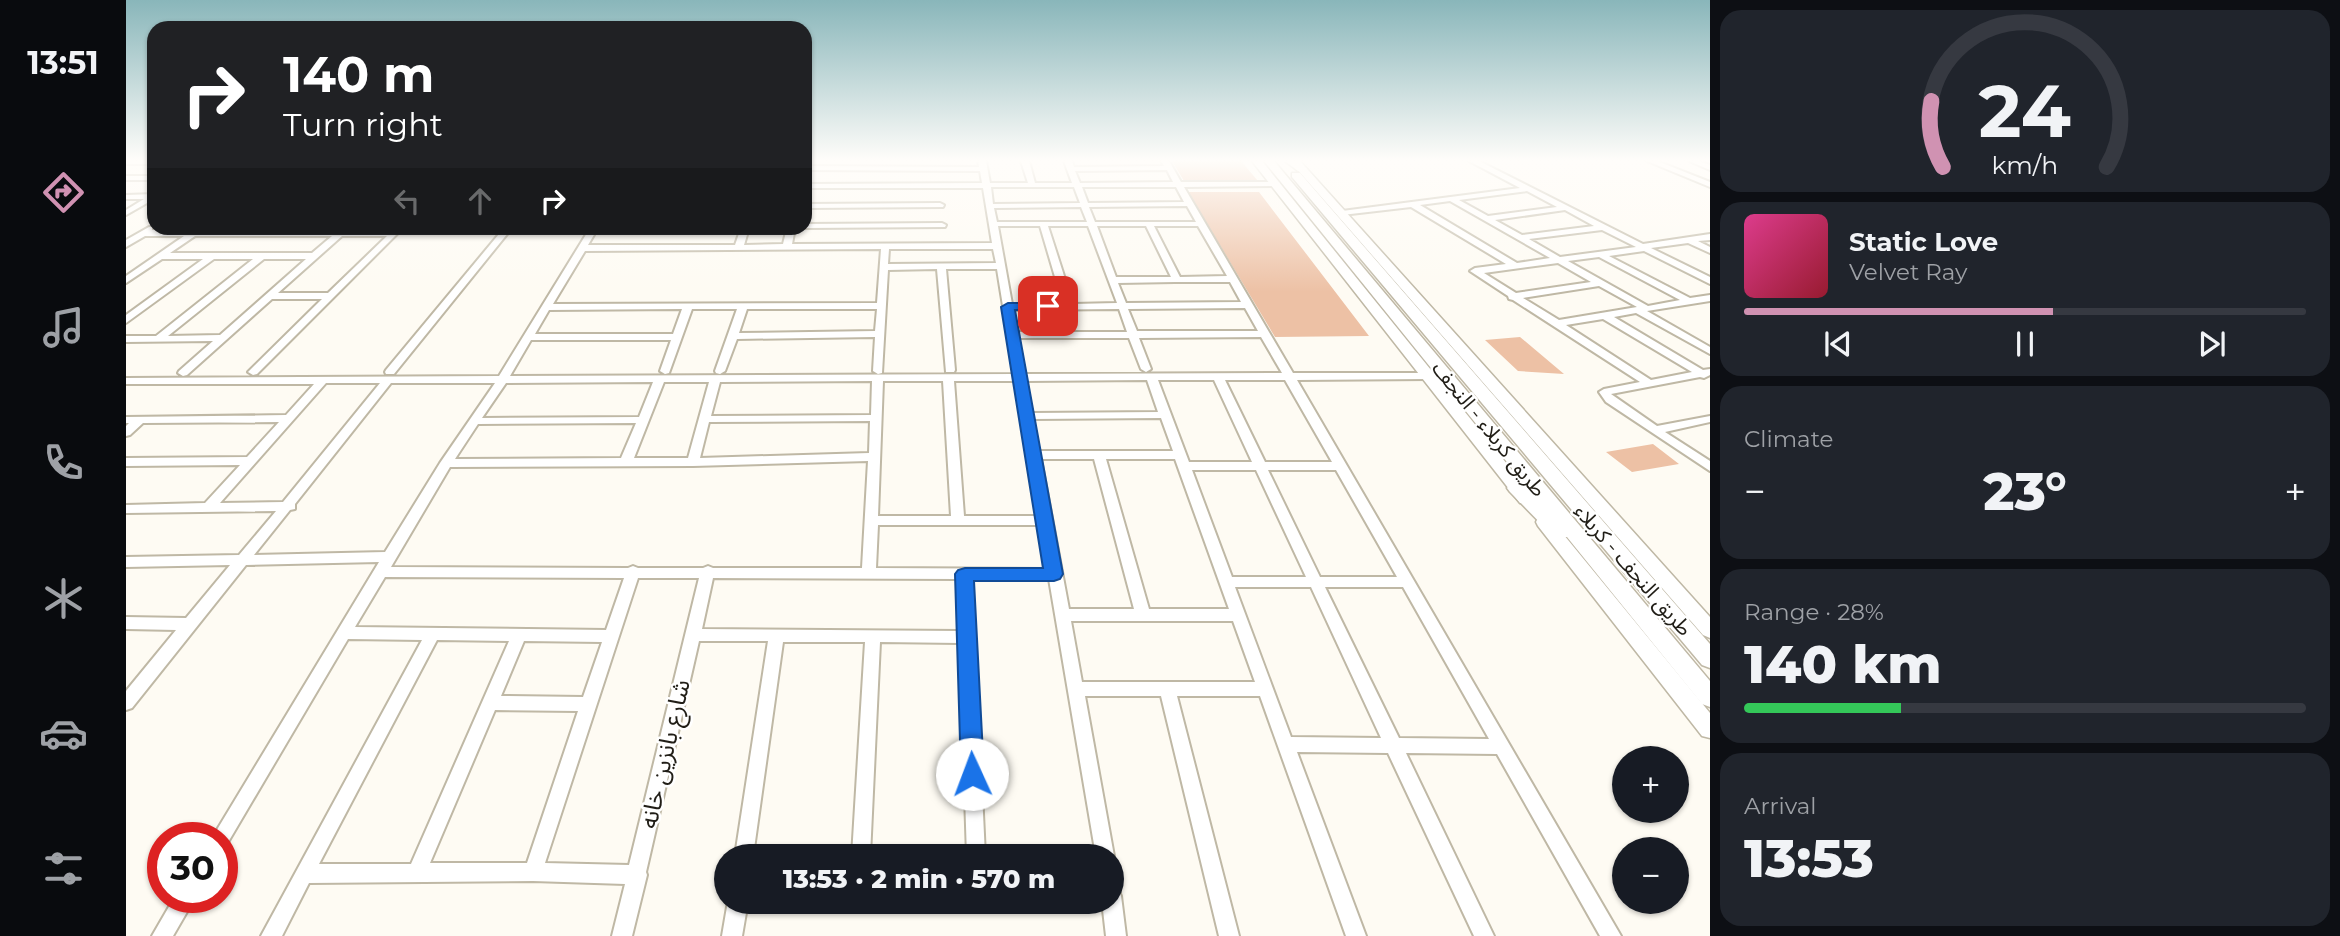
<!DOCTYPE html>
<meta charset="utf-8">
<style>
body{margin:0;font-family:Montserrat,"Noto Sans Arabic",sans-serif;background:#20242c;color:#f1f3f6;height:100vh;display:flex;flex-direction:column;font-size:26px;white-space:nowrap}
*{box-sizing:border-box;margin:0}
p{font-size:23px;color:#9ea1a6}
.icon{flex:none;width:38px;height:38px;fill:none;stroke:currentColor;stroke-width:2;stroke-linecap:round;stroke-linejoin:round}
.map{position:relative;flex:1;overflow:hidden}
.drawer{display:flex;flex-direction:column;gap:10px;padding:10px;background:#0d0f14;width:630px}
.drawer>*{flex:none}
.banner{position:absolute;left:21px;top:21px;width:665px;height:214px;border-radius:21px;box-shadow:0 2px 5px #0004;background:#202124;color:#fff;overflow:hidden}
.fabs{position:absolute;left:1486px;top:746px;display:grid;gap:14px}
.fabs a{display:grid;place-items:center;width:77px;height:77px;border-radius:50%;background:#171b24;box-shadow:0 2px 5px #0004;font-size:35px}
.speed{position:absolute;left:21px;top:822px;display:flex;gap:14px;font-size:35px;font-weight:700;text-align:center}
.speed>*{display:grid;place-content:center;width:91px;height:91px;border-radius:50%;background:#171b24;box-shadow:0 2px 5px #0004;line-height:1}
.speed .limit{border:10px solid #d22;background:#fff;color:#111}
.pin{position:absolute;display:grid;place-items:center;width:60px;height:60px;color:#fff;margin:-30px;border-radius:14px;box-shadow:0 4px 10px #0006}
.me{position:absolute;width:77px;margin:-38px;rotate:358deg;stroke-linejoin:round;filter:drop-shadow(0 0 5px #0008)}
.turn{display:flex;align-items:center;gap:24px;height:147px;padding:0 21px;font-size:32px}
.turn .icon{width:91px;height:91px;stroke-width:2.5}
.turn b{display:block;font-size:49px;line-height:60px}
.lanes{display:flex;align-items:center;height:66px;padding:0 21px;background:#0003;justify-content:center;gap:35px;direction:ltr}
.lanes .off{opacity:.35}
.big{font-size:52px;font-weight:800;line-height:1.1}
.drawer .widget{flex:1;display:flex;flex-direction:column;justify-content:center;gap:10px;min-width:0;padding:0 24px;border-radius:21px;background:#20242c}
.drawer .dial{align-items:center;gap:0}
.dial svg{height:182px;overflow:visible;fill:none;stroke:#363941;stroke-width:7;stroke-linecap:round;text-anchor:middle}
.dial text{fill:#f1f3f6;stroke:none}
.song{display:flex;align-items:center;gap:21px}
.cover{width:84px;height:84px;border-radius:10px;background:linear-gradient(135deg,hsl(330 70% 55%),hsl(350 70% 35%))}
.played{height:7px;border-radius:4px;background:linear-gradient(90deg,#d092b2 55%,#363941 55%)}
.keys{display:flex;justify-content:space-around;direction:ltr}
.heat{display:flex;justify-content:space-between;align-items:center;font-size:38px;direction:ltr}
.charge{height:10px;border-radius:5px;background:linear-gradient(90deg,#34c759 28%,#363941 0)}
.trip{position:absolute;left:588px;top:844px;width:410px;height:70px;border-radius:35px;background:#171b24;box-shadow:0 2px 5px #0004;font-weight:800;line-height:70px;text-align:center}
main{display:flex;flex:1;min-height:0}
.tabs{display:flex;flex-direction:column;width:126px;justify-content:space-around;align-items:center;background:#090b0e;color:#9ea1a6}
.tabs .icon{width:49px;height:49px}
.tabs .selected{color:#d092b2}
.tabs b{font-size:32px;color:#f1f3f6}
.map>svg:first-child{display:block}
</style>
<main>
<nav class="tabs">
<b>13:51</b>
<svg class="icon selected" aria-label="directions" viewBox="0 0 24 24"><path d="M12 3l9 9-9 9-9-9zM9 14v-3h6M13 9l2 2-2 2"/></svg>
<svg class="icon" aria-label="music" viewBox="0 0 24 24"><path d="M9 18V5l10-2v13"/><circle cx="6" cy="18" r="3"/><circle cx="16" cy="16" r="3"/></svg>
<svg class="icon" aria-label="phone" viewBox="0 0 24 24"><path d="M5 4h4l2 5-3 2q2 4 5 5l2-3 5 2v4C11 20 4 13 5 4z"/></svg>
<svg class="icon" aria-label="climate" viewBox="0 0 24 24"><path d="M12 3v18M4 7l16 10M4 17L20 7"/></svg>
<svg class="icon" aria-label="car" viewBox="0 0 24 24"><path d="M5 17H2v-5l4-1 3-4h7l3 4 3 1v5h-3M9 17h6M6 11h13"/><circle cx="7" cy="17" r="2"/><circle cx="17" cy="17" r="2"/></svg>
<svg class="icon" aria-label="filters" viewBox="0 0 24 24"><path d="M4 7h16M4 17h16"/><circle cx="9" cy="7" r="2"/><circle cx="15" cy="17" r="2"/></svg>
</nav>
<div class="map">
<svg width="1584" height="936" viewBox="0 0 1584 936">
<rect width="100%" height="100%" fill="#fefbf3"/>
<path fill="#edc1a5" d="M 1046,161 L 1115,161 L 1132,181 L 1058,181 Z
M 1062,192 L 1133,192 L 1243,336 L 1149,337 Z
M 1394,337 L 1438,374 L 1392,371 L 1359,340 Z
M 1527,444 L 1553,464 L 1506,472 L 1480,452 Z"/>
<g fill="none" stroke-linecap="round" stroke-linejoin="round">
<g stroke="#bfb8a5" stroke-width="4">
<path id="minor" d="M 0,161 L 28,161 L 28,164 L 0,164 Z
M 852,161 L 860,161 L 864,183 L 902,183 L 895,161 L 903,161 L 909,183 L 946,183 L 938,161 L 946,161 L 948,167 L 1038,166 L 1035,161 L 1043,161 L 1055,182 L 1153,182 L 1154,184 L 1150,186 L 1058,187 L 1167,373 L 1303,373 L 1308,376 L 1303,379 L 1171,380 L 1495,936 L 1474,936 L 1371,754 L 1280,753 L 1368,936 L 1348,936 L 1262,753 L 1171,752 L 1240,936 L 1220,936 L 1134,696 L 1051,696 L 1113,936 L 1093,936 L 1035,696 L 959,696 L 988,856 L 985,863 L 985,856 L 970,856 L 923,579 L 846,579 L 859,856 L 841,856 L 834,643 L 754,642 L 744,856 L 726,856 L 739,642 L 657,642 L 627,856 L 609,856 L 642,641 L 573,641 L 520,872 L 521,875 L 506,936 L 486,936 L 499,884 L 407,881 L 183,883 L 156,936 L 135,936 L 296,640 L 222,639 L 101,844 L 96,846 L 96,838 L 86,838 L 253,562 L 120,565 L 6,708 L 0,710 L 0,691 L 50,630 L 0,629 L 0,617 L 60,618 L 104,565 L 0,567 L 0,557 L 113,555 L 150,511 L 0,513 L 0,505 L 79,503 L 114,465 L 0,466 L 0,458 L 121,457 L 153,422 L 17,423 L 4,435 L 0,436 L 0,426 L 3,423 L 0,423 L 0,417 L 160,415 L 188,384 L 0,384 L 0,378 L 373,376 L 464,228 L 472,228 L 462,245 L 609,245 L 615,228 L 623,228 L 618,245 L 657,244 L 661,228 L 669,228 L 666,244 L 866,243 L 857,188 L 679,188 L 679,184 L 856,183 L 854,171 L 679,170 L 679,166 L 853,167 ZM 1041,170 L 1047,182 L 954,183 L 949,171 ZM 865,187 L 948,187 L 954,203 L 867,204 ZM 956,187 L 1050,187 L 1058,202 L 962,203 ZM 1061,206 L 1070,222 L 969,222 L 963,207 ZM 955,207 L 961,222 L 871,222 L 868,208 ZM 872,226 L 914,226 L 937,304 L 886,304 ZM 922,226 L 962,226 L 991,303 L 947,304 ZM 971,226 L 1020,226 L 1045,277 L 990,277 ZM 1028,226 L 1072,226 L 1101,276 L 1054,277 ZM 755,249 L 751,303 L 427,304 L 459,251 ZM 763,249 L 867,249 L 870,263 L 762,264 ZM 811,269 L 820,372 L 828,372 L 829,370 L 820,269 L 871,269 L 888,374 L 384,376 L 405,340 L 545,340 L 534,371 L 539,374 L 543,373 L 566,309 L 611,309 L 589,371 L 590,373 L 594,374 L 599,371 L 611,339 L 749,337 L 747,371 L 752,374 L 756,373 L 762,270 ZM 1049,282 L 1104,282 L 1115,302 L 1000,303 L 992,283 ZM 1119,308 L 1132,331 L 1011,331 L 1002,309 ZM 556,309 L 547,334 L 409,334 L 423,310 ZM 621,309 L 751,309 L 749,331 L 613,333 ZM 993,309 L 1001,332 L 891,332 L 887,310 ZM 1135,337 L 1156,373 L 899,374 L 892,338 L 1003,338 L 1015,369 L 1020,372 L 1025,369 L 1013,338 ZM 1021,380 L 1032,412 L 906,413 L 900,381 ZM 1032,380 L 1088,380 L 1126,462 L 1063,462 ZM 1099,380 L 1159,380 L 1206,462 L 1139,462 ZM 746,381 L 745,415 L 585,416 L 594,382 ZM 757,381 L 817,381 L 825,516 L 752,516 ZM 828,381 L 889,381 L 912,516 L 838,516 ZM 527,382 L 513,417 L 356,418 L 380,383 ZM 538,382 L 583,382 L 562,458 L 508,458 ZM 200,383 L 254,383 L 157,502 L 94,503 ZM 265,383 L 369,383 L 314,463 L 259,552 L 128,555 L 164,510 L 169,509 L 169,504 ZM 1035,418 L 1047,451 L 913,451 L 907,419 ZM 744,421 L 743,453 L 574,458 L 583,422 ZM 510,423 L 495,458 L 329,459 L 352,424 ZM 915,459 L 968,459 L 1008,609 L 943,609 ZM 980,459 L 1049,459 L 1103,609 L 1023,609 ZM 742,461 L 736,568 L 587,568 L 582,566 L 577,568 L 512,568 L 507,566 L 502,568 L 265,567 L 324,467 L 567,466 ZM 1066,470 L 1130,470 L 1180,577 L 1106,577 ZM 1142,470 L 1210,470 L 1271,577 L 1194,577 ZM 752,525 L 914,525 L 921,569 L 750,568 ZM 259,577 L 498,578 L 480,630 L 229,627 ZM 512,578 L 573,578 L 503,865 L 419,863 ZM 587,578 L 832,579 L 834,631 L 576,629 ZM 1109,587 L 1185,587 L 1255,738 L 1165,737 ZM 1199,587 L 1277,587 L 1363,739 L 1273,738 ZM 945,621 L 1107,621 L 1129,682 L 956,682 ZM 311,640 L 383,641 L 285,864 L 193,864 ZM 398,641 L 476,642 L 457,697 L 375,696 ZM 369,710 L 452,711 L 401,863 L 304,863 Z
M 1343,161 L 1353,161 L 1517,244 L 1584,234 L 1584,240 L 1572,241 L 1584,247 L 1584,253 L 1562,243 L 1525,248 L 1584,277 L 1584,284 L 1518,251 L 1483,256 L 1564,298 L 1584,295 L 1584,301 L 1521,311 L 1584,347 L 1584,354 L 1510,313 L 1488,317 L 1577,370 L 1584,369 L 1584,375 L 1578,378 L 1574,377 L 1485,394 L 1531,426 L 1584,416 L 1584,422 L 1539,432 L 1584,461 L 1584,471 L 1480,402 L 1473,392 L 1478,389 L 1514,382 L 1387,300 L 1383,299 L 1382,296 L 1344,271 L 1349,268 L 1380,264 L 1285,207 L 1216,215 L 1212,213 L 1216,211 L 1394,188 ZM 1401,191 L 1431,207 L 1362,216 L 1333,200 ZM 1324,201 L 1424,258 L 1391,263 L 1294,205 ZM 1439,210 L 1468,226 L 1396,235 L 1369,220 ZM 1476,230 L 1510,247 L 1434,257 L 1403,239 ZM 1473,257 L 1554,300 L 1522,306 L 1442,261 ZM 1432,263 L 1465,282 L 1390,293 L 1358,273 ZM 1473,286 L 1511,307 L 1433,320 L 1397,298 ZM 1477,319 L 1566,372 L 1525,380 L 1440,325 Z
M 1521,161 L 1531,161 L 1584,182 L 1584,187 Z
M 1563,161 L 1573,161 L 1584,165 L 1584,170 Z
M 0,176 L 28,176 L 28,180 L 0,180 Z
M 28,194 L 28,199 L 0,215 L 0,210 L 18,199 L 0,199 L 0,195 Z
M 814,203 L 818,205 L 817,207 L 679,208 L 679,204 Z
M 816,223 L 820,225 L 819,227 L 679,228 L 676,228 L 679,228 L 679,224 Z
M 23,227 L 26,227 L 26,230 L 266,230 L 271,228 L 275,230 L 131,374 L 127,375 L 122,372 L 196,299 L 146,299 L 61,375 L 57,376 L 52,373 L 53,371 L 87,341 L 0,342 L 0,336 L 30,336 L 127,259 L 88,259 L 0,323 L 0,315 L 77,259 L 36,259 L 0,283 L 0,276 L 58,236 L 19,236 L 0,247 L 0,240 ZM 69,236 L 206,236 L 186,253 L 44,253 ZM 216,236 L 261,236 L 202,293 L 152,293 ZM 138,259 L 180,259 L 94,335 L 42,336 Z
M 378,228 L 386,228 L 268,374 L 260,374 L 259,372 L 260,370 Z
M 985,886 L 992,889 L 995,896 L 1000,936 L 980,936 L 976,901 L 985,901 Z
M 48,898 L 69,898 L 47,936 L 26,936 Z
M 602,901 L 622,901 L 616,936 L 596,936 Z"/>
</g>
<g stroke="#bfb8a5" stroke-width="3">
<path id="major" d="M 1126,161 L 1136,161 L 1406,495 L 1408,499 L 1406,503 L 1394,503 Z
M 1164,161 L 1174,161 L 1584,617 L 1584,638 L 1577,635 Z
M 1418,516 L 1424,518 L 1584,713 L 1584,738 L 1576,736 L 1412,526 L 1410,522 L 1412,518 Z"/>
</g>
<g stroke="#bfb8a5" stroke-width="3">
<path id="highway" d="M 1138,161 L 1148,161 L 1584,681 L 1584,707 L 1576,704 L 1441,537 L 1428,537 L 1384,492 L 1381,488 L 1384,484 L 1390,482 L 1405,492 Z
M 1159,161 L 1171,161 L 1181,169 L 1172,171 Z
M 1166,173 L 1174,173 L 1584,644 L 1584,668 L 1576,665 L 1166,177 Z"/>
</g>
<use href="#minor" fill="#fff" fill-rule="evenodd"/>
<use href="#major" fill="#fff" fill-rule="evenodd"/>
<use href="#highway" fill="#fff" fill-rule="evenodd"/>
</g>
<linearGradient id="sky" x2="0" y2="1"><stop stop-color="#89b6ba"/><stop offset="0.55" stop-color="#fffdfa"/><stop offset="1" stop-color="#fffdfa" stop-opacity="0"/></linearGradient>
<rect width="1584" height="292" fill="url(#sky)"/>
<path fill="#1a73e8" stroke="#114b97" stroke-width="2" d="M 922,303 L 928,306 L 927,309 L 889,310 L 937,574 L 934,579 L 928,581 L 848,581 L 858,774 L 854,781 L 846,784 L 839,781 L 835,774 L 829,574 L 832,570 L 839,568 L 917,568 L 875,307 L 882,303 Z"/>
<g text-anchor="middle" stroke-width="5" stroke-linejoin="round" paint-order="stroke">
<g font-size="21" fill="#211e17" stroke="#fff">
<text transform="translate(1363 429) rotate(51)" y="7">طريق کربلاء - النجف</text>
<text transform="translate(1507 570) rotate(49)" y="7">طريق النجف - کربلاء</text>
</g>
<g font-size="24" fill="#211e17" stroke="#fff">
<text transform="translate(539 754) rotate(-77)" y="8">شارع بانزين خانه</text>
</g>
</g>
</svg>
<div class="fabs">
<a>+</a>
<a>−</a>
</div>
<div class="speed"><div class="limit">30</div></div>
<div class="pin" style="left:922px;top:306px;background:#d93025"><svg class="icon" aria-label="arrive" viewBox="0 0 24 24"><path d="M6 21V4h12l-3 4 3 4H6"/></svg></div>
<svg class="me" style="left:846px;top:774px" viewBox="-20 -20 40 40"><circle r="19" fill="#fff"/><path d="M0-13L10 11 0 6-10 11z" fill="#1a73e8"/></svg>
<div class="trip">13:53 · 2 min · 570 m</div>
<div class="banner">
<div class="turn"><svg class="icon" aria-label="right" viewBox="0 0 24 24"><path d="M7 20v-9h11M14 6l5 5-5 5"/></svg><div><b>140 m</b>Turn right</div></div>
<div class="lanes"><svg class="icon off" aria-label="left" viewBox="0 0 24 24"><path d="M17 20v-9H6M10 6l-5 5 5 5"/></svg><svg class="icon off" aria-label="ahead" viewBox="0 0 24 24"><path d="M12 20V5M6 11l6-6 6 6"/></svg><svg class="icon" aria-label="right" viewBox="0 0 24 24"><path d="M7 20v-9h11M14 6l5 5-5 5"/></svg></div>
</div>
</div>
<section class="drawer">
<div class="widget dial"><svg viewBox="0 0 100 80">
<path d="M14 69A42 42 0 1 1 86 69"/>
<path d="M14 69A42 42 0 0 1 9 40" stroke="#d092b2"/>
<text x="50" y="56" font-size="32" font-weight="700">24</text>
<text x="50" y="72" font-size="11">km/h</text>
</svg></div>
<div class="widget">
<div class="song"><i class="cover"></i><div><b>Static Love</b><p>Velvet Ray</p></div></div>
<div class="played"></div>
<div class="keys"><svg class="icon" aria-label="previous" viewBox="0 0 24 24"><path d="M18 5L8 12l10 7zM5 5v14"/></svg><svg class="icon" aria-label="pause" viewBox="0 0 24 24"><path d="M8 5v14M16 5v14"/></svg><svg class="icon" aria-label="next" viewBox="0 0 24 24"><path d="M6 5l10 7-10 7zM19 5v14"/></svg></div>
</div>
<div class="widget"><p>Climate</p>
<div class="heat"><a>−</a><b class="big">23°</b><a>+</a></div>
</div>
<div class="widget"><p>Range · 28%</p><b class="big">140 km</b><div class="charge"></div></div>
<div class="widget"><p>Arrival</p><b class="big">13:53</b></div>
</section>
</main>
